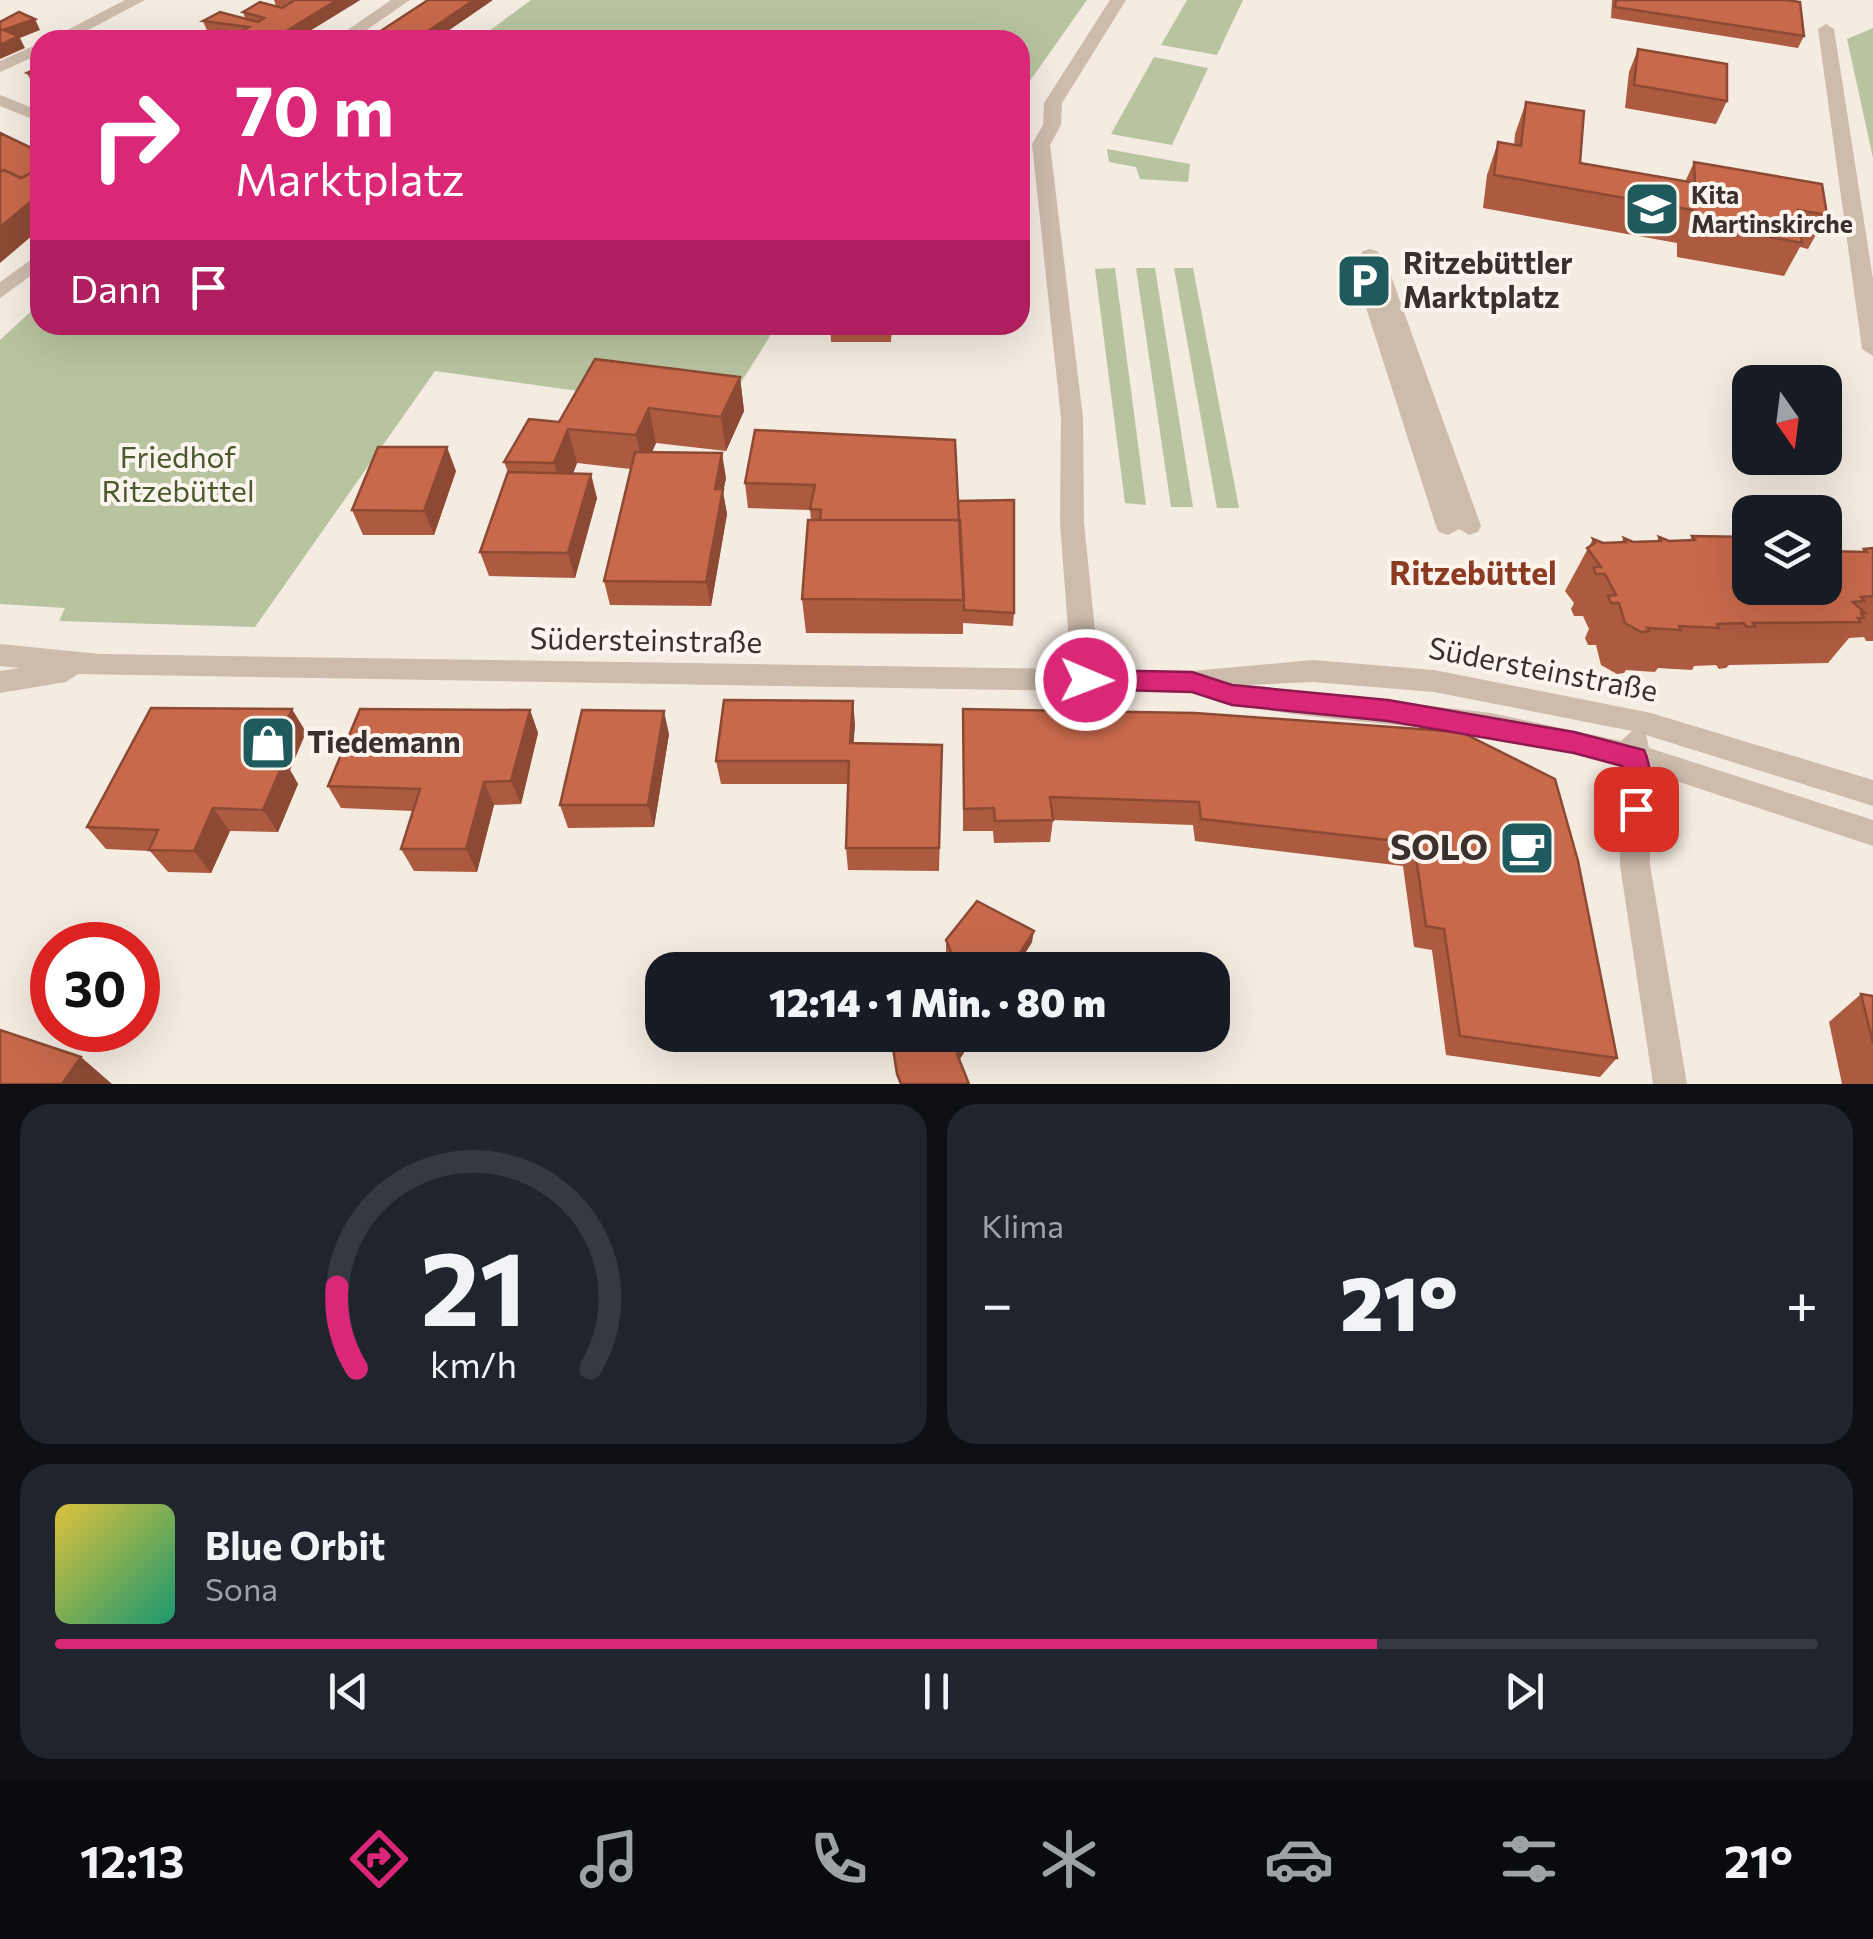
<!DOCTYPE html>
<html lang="de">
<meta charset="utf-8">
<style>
body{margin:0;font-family:Commissioner,sans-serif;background:#20242c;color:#f1f3f6;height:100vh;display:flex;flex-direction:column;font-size:38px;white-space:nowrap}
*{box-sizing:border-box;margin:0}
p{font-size:32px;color:#9ea1a6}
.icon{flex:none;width:55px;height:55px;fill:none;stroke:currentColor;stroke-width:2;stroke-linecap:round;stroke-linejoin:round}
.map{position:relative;height:1084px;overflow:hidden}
.sheet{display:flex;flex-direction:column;gap:20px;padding:20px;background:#0d0f14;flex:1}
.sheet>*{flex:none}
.banner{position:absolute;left:30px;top:30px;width:1000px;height:305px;border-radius:30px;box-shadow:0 10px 40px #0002;background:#db2777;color:#fff;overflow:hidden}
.needle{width:65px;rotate:166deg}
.tools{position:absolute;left:1732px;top:365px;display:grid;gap:20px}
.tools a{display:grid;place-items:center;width:110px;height:110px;border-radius:20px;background:#171b24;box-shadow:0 10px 40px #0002;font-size:50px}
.speed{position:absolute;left:30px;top:922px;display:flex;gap:20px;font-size:50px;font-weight:700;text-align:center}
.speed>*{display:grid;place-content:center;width:130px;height:130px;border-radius:50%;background:#171b24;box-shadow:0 10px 40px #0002;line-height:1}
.speed .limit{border:15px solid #d22;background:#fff;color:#111}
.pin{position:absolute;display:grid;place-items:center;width:85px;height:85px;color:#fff;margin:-42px;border-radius:20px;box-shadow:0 5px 15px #0006}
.me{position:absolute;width:110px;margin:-55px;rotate:91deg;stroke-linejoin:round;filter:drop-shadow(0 0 8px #0008)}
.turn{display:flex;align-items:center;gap:35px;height:210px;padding:0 40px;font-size:45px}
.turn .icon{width:130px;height:130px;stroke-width:2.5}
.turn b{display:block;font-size:70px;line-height:85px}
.then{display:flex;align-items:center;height:95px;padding:0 40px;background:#0003;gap:20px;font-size:38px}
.big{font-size:75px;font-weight:800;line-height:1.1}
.sheet .card{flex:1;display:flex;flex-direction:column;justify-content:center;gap:15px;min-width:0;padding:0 35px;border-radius:30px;background:#20242c}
.sheet .dial{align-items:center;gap:0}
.dial svg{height:260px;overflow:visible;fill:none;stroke:#363941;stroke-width:7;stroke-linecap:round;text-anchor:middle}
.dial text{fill:#f1f3f6;stroke:none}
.song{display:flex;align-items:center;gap:30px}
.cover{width:120px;height:120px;border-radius:15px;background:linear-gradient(135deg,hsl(50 70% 55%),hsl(160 70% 35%))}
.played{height:10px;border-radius:5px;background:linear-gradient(90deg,#db2777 75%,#363941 75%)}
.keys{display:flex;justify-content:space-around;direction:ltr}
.heat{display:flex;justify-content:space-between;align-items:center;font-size:55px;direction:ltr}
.sheet .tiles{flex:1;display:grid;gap:20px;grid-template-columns:1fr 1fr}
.card:last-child{grid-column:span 2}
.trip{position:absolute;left:645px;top:952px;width:585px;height:100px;border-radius:30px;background:#171b24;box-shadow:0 10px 40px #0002;font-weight:800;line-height:100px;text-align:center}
.dock{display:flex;height:160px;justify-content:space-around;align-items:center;background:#090b0e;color:#9ea1a6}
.dock .icon{width:70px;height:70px}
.dock .active{color:#db2777}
.dock b{font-size:45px;color:#f1f3f6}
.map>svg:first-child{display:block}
</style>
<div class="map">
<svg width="1873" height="1084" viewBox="0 0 1873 1084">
<rect width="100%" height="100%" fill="#f4ebe1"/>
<path fill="#b8c4a0" d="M 531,0 L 1087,0 L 1020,95 L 1020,40 L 477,40 Z
M 1187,0 L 1243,0 L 1217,55 L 1161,45 Z
M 1873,28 L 1873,158 L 1847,39 Z
M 1154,57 L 1208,68 L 1172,145 L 1111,134 Z
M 1107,149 L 1190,164 L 1188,182 L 1140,179 L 1136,167 L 1109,162 Z
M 1115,268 L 1146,505 L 1125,503 L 1095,269 Z
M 1136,268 L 1155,268 L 1193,507 L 1171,507 Z
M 1174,268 L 1193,268 L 1239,508 L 1217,508 Z
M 40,303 L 40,325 L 777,325 L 723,411 L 435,371 L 255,627 L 59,621 L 65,608 L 0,604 L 0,340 Z"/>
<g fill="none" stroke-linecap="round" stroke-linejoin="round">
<path fill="#cdbbac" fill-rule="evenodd" d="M 125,0 L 145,0 L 69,40 L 48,40 Z
M 391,0 L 410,0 L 352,40 L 333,40 Z
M 1110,0 L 1126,0 L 1062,103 L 1061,125 L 1050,145 L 1083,418 L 1084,523 L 1099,670 L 1192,671 L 1313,660 L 1434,670 L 1651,713 L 1873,780 L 1873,806 L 1646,735 L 1649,748 L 1873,820 L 1873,846 L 1649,772 L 1650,865 L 1687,1084 L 1653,1084 L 1620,865 L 1621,765 C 1565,751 1510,738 1453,731 C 1366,720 1278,719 1193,693 L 78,674 L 66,682 L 0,693 L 0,671 L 20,668 L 0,666 L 0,644 L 100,654 L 1071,669 L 1060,523 L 1061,418 L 1032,144 L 1043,125 L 1044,103 ZM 1313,682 L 1434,692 L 1632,731 L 1621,741 L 1491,713 L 1248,685 Z
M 1826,24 L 1834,29 L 1873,279 L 1873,356 L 1862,349 L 1818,29 Z
M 40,43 L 40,54 L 0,72 L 0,61 Z
M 0,95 L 40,111 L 40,122 L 0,106 Z
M 1370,249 L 1377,251 L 1386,262 L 1481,526 L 1478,532 L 1469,535 L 1459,529 L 1448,535 L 1439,532 L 1436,526 L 1352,264 L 1363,251 Z
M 40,253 L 40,269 L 0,298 L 0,282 Z"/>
</g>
<path fill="#ac5a40" d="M 274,0 L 360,0 L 295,40 L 198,40 L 210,33 L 208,33 L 203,21 L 245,18 L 243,12 L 283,7 L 276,6 Z
M 1612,0 L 1787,0 L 1804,36 L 1798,48 L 1611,18 Z
M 1638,49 L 1727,101 L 1716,124 L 1625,108 L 1629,72 Z
M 40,67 L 40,87 L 33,85 L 27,73 Z
M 1526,102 L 1580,163 L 1685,182 L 1694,162 L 1827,215 L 1808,249 L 1800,247 L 1784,276 L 1677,257 L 1677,243 L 1483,208 L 1487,175 L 1498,142 L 1514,145 L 1515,134 Z
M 830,325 L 892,325 L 891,342 L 831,342 Z
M 740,377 L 744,411 L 726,451 L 656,443 L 652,452 L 726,478 L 723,492 L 727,514 L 711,606 L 610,605 L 604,581 L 631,469 L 577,463 L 573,474 L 597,498 L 575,578 L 489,576 L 480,552 L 508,472 L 504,462 L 559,422 Z
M 755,430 L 958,501 L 1014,613 L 1013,626 L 963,623 L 963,620 L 963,634 L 806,633 L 802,599 L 811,520 L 810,510 L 748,508 L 745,483 Z
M 456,471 L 434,535 L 363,535 L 352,510 Z
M 1692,536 L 1750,588 L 1862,552 L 1864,549 L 1873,548 L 1873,641 L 1866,641 L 1864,637 L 1849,638 L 1828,663 L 1729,665 L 1726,668 L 1719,669 L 1716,665 L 1694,666 L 1692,670 L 1658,668 L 1655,672 L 1626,670 L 1624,673 L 1617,674 L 1601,665 L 1596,645 L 1588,645 L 1585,638 L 1589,629 L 1583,616 L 1574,616 L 1571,609 L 1574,603 L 1565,591 L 1593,539 L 1603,543 L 1621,542 L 1624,538 L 1633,542 L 1657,541 L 1659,537 L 1669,541 L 1690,540 Z
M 530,710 L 538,733 L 521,804 L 494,805 L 477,872 L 414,871 L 401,849 L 413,811 L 341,808 L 328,786 Z
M 855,724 L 853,743 L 942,745 L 939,871 L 848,870 L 846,848 L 849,784 L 721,784 L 716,761 Z
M 306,732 L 290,770 L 298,784 L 278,832 L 230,831 L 211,873 L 168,872 L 150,851 L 106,849 L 87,827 Z
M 963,732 L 1461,732 L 1617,1058 L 1600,1077 L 1446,1055 L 1432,950 L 1414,947 L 1403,866 L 1195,841 L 1193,825 L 1053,820 L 1050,842 L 994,843 L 993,831 L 963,831 Z
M 669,734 L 654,827 L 568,828 L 560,805 Z
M 946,940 L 1032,942 L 1015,970 L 945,970 L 951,963 L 946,951 Z
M 1861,994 L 1873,996 L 1873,1084 L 1842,1084 L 1829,1022 Z"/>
<path fill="#8c4a34" d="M 337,0 L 360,0 L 295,40 L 272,40 Z
M 474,0 L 493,0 L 435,40 L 415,40 Z
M 35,19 L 40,30 L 20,38 L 25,48 L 0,59 L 0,45 L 3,30 Z
M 40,183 L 40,229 L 0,263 L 0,227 Z
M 740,377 L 744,411 L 726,451 L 721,417 Z
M 649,408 L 656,443 L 644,470 L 636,435 Z
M 568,429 L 577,463 L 564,497 L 554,463 Z
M 447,447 L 456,471 L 434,535 L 424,511 Z
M 722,453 L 726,478 L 723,492 L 727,514 L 711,606 L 706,582 L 715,489 Z
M 591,474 L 597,498 L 575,578 L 568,553 Z
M 853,701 L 855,724 L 852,766 L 850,743 Z
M 292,709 L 306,732 L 290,770 L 298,784 L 278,832 L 263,810 L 269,760 Z
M 530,710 L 538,733 L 521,804 L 511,781 Z
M 664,711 L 669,734 L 654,827 L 648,805 Z
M 484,782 L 494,805 L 477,872 L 466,849 Z
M 213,808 L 230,831 L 211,873 L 194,851 Z
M 1034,931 L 1032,942 L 1015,970 L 1009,970 Z
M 969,1035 L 975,1035 L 957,1064 L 957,1054 Z
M 81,1057 L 112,1084 L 62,1084 Z"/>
<path fill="#c8694b" stroke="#8c4a34" stroke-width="2.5" d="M 295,0 L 337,0 L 272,40 L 248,40 L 234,36 L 249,27 L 203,21 L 220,12 L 258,22 L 264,18 L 243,12 L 260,2 L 282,8 Z
M 428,0 L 474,0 L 415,40 L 367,40 Z
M 1616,0 L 1787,0 L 1800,2 L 1804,36 L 1615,7 Z
M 19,12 L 35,19 L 3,30 L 19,36 L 0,45 L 0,22 Z
M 213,32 L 244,40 L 198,40 Z
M 1638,49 L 1727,64 L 1727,101 L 1634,85 Z
M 40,67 L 40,78 L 27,73 Z
M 1526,102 L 1584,111 L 1580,163 L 1695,183 L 1694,162 L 1822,184 L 1827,215 L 1798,210 L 1802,243 L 1693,223 L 1693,210 L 1494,175 L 1498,142 L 1521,146 Z
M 0,133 L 40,152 L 40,168 L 21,178 L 4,170 L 0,172 Z
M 40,168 L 40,194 L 0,227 L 0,172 L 4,170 L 21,178 Z
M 595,359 L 740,377 L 721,417 L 649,408 L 636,435 L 568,429 L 554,463 L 504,462 L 529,419 L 559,422 Z
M 755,430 L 955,440 L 959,520 L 820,520 L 821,510 L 810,509 L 815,485 L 745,483 Z
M 378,447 L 447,447 L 424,511 L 352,510 Z
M 635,452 L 722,453 L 715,489 L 723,489 L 706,582 L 604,581 Z
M 508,472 L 591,474 L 568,553 L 480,552 Z
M 1014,500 L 1014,613 L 964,610 L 958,501 Z
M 808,520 L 960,520 L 964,600 L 802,599 Z
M 1692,536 L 1750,537 L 1750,588 L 1825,588 L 1825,551 L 1867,552 L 1864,549 L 1873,548 L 1873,596 L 1861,597 L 1864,601 L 1853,602 L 1865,613 L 1861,613 L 1864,618 L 1858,618 L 1860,622 L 1753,623 L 1755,626 L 1747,627 L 1744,623 L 1717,624 L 1719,628 L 1679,626 L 1681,630 L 1647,628 L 1649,631 L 1641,632 L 1625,623 L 1619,603 L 1611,603 L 1608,596 L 1616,595 L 1605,574 L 1596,574 L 1593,567 L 1601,567 L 1587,548 L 1595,543 L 1593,539 L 1603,543 L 1626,542 L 1624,538 L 1633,542 L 1661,541 L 1659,537 L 1669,541 L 1695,540 Z
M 724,700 L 853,701 L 850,743 L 942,745 L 939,848 L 846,848 L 849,761 L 716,761 Z
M 151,708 L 292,709 L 269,760 L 284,761 L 263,810 L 213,808 L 194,851 L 149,850 L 158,830 L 87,827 Z
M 360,709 L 530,710 L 511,781 L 484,782 L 466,849 L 401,849 L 420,789 L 328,786 Z
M 963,709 L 1195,713 L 1461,732 L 1555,779 L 1578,861 L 1617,1058 L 1460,1036 L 1444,929 L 1426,926 L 1414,843 L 1201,819 L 1199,802 L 1050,797 L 1053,820 L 995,821 L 994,808 L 964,809 Z
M 582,710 L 664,711 L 648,805 L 560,805 Z
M 977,901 L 1034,931 L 1009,970 L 945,970 L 954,959 L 946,940 Z
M 1861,994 L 1873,996 L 1873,1043 Z
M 0,1030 L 81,1057 L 62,1084 L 0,1084 Z
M 897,1035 L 969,1035 L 957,1054 L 969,1084 L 901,1084 L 897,1074 L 892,1042 Z"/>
<path fill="#db2777" stroke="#8e194d" stroke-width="2.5" d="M 1086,670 L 1192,672 L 1232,685 L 1388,700 L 1574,732 L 1644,750 C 1652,766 1653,801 1645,817 L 1636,821 L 1626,817 L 1622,809 L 1622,766 L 1574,753 L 1388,721 L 1232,705 L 1192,692 L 1086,689 L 1077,687 L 1074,680 L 1077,672 Z"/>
<defs>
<g id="school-square" transform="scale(2.875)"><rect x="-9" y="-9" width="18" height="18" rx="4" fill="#1f5a5e" stroke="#fbf5ee"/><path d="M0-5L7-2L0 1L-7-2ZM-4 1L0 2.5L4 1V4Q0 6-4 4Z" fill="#fff"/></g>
<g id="parking-square" transform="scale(2.875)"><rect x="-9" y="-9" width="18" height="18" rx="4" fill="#1f5a5e" stroke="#fbf5ee"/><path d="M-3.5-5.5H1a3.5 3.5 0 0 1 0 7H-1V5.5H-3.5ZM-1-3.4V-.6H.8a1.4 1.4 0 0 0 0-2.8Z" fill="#fff"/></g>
<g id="shop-square" transform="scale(2.875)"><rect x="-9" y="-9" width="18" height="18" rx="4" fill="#1f5a5e" stroke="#fbf5ee"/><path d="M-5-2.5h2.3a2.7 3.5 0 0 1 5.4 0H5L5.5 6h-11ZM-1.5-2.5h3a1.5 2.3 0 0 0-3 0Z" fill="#fff"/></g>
<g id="cafe-square" transform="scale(2.875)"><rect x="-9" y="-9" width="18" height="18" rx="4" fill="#1f5a5e" stroke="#fbf5ee"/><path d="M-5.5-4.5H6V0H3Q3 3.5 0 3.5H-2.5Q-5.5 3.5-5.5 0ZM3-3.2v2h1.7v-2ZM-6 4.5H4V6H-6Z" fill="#fff"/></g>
</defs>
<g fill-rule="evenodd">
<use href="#school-square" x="1652" y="209"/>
<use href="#parking-square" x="1364" y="281"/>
<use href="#shop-square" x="268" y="743"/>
<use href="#cafe-square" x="1527" y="848"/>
</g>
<g text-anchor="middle" stroke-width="8" stroke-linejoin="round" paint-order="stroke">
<g font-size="25" font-weight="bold" fill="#3b302b" stroke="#fbf5ee" text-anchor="start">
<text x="1691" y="204">Kita<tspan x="1691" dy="29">Martinskirche</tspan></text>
</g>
<g font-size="30" font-weight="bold" fill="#3b302b" stroke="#fbf5ee" text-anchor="start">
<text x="1403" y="274">Ritzebüttler<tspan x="1403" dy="34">Marktplatz</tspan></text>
<text x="307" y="753">Tiedemann</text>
</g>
<g font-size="30" fill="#4a5a2e" stroke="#fbf5ee">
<text x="178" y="468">Friedhof<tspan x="178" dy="34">Ritzebüttel</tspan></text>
</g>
<g font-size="30" fill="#3b302b" stroke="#fbf5ee">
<text transform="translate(646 641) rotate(1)" y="10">Südersteinstraße</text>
<text transform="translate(1543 670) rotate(11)" y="10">Südersteinstraße</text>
</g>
<g font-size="32" font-weight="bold" fill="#8c3b22" stroke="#fbf5ee">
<text x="1473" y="585">Ritzebüttel</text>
</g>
<g font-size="35" font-weight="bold" fill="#3b302b" stroke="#fbf5ee" text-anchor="end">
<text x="1488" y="860">SOLO</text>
</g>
</g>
</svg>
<div class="tools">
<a><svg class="needle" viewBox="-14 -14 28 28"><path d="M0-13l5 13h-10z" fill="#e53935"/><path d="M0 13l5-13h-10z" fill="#9ea1a6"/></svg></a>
<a><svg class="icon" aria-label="layers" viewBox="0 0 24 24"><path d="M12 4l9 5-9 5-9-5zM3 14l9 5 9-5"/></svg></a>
</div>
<div class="speed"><div class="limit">30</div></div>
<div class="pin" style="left:1636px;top:809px;background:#d93025"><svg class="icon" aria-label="arrive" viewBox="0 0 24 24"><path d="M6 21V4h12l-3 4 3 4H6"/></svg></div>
<svg class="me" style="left:1086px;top:680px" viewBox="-20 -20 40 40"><circle r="17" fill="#db2777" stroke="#fff" stroke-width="3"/><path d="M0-11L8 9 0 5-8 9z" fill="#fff"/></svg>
<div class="trip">12:14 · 1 Min. · 80 m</div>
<div class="banner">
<div class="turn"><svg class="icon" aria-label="right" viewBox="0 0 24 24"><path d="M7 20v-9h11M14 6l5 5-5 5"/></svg><div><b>70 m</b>Marktplatz</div></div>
<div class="then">Dann<svg class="icon" aria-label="arrive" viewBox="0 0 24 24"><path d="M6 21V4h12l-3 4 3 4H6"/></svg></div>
</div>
</div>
<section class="sheet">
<div class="tiles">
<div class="card dial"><svg viewBox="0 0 100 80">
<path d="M14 69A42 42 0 1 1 86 69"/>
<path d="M14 69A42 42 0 0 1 8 44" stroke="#db2777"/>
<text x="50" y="56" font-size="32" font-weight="700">21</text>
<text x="50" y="72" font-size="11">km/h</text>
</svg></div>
<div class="card"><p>Klima</p>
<div class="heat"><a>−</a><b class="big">21°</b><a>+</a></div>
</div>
<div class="card">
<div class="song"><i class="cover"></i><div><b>Blue Orbit</b><p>Sona</p></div></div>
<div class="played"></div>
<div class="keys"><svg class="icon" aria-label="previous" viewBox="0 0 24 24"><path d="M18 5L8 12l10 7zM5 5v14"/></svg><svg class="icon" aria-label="pause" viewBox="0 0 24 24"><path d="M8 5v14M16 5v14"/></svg><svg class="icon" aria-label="next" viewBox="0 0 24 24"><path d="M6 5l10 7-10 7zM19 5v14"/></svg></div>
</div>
</div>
</section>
<nav class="dock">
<b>12:13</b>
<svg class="icon active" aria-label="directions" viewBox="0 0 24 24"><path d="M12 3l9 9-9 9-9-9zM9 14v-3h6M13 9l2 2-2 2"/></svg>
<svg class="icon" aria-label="music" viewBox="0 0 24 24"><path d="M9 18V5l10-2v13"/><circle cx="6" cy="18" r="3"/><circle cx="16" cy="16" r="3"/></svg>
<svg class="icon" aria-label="phone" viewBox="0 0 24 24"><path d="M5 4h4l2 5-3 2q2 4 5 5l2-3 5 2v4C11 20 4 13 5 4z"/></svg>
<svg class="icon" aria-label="climate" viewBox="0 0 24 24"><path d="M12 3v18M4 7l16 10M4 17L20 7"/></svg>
<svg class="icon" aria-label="car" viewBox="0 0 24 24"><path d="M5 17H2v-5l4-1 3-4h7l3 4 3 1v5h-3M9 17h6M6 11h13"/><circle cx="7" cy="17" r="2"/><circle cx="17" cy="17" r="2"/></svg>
<svg class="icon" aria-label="filters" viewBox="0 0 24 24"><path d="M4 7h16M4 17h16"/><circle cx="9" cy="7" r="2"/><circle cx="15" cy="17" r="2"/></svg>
<b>21°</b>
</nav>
